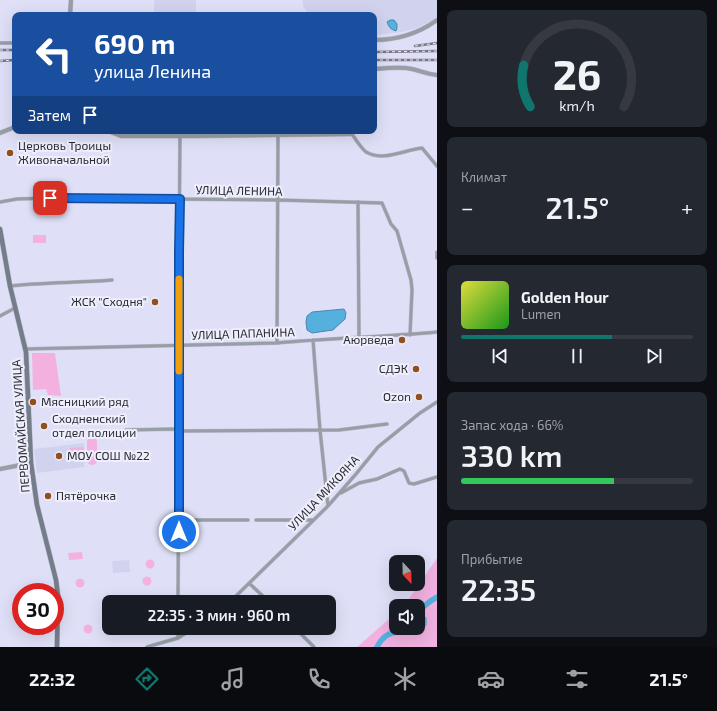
<!DOCTYPE html>
<html lang="ru">
<meta charset="utf-8">
<style>
body{margin:0;font-family:"Exo 2",sans-serif;background:#242831;color:#f1f3f6;height:100vh;display:flex;flex-direction:column;font-size:15px;white-space:nowrap}
*{box-sizing:border-box;margin:0}
p{font-size:13px;color:#9ea1a6}
.icon{flex:none;width:22px;height:22px;fill:none;stroke:currentColor;stroke-width:2;stroke-linecap:round;stroke-linejoin:round}
.map{position:relative;flex:1;overflow:hidden}
.panel{display:flex;flex-direction:column;gap:10px;padding:10px;background:#0d0f14;width:280px}
.panel>*{flex:none}
.guide{position:absolute;left:12px;top:12px;width:365px;height:122px;border-radius:8px;box-shadow:0 4px 16px #0002;background:#1a4fa0;color:#fff;overflow:hidden}
.needle{width:26px;rotate:158deg}
.controls{position:absolute;left:389px;top:555px;display:grid;gap:8px}
.controls a{display:grid;place-items:center;width:36px;height:36px;border-radius:8px;background:#171b24;box-shadow:0 4px 16px #0002;font-size:20px}
.speed{position:absolute;left:12px;top:583px;display:flex;gap:8px;font-size:20px;font-weight:700;text-align:center}
.speed>*{display:grid;place-content:center;width:52px;height:52px;border-radius:50%;background:#171b24;box-shadow:0 4px 16px #0002;line-height:1}
.speed .limit{border:6px solid #d22;background:#fff;color:#111}
.pin{position:absolute;display:grid;place-items:center;width:34px;height:34px;color:#fff;margin:-17px;border-radius:8px;box-shadow:0 2px 6px #0006}
.me{position:absolute;width:44px;margin:-22px;rotate:0deg;stroke-linejoin:round;filter:drop-shadow(0 0 3px #0008)}
.turn{display:flex;align-items:center;gap:14px;height:84px;padding:0 16px;font-size:18px}
.turn .icon{width:52px;height:52px;stroke-width:2.5}
.turn b{display:block;font-size:28px;line-height:34px}
.then{display:flex;align-items:center;height:38px;padding:0 16px;background:#0003;gap:8px;font-size:15px}
.big{font-size:30px;font-weight:600;line-height:1.1}
.panel .widget{flex:1;display:flex;flex-direction:column;justify-content:center;gap:6px;min-width:0;padding:0 14px;border-radius:8px;background:#242831}
.panel .dial{align-items:center;gap:0}
.dial svg{height:104px;overflow:visible;fill:none;stroke:#363941;stroke-width:7;stroke-linecap:round;text-anchor:middle}
.dial text{fill:#f1f3f6;stroke:none}
.song{display:flex;align-items:center;gap:12px}
.cover{width:48px;height:48px;border-radius:6px;background:linear-gradient(135deg,hsl(60 70% 55%),hsl(120 70% 35%))}
.played{height:4px;border-radius:2px;background:linear-gradient(90deg,#0f766e 65%,#363941 65%)}
.keys{display:flex;justify-content:space-around;direction:ltr}
.heat{display:flex;justify-content:space-between;align-items:center;font-size:22px;direction:ltr}
.charge{height:6px;border-radius:3px;background:linear-gradient(90deg,#34c759 66%,#363941 0)}
.trip{position:absolute;left:102px;top:595px;width:234px;height:40px;border-radius:8px;background:#171b24;box-shadow:0 4px 16px #0002;font-weight:600;line-height:40px;text-align:center}
.tabs{display:flex;height:64px;justify-content:space-around;align-items:center;background:#090b0e;color:#9ea1a6}
.tabs .icon{width:28px;height:28px}
.tabs .active{color:#0f766e}
.tabs b{font-size:18px;color:#f1f3f6}
main{display:flex;flex:1;min-height:0}
.map>svg:first-child{display:block}
</style>
<main>
<div class="map">
<svg width="437" height="647" viewBox="0 0 437 647">
<rect width="100%" height="100%" fill="#dfe0f7"/>
<path fill="#d1d2ee" d="M 154,0 L 196,0 L 196,15 L 154,15 Z
M 303,0 L 437,0 L 437,17 L 433,20 L 417,28 L 402,32 L 376,35 L 374,29 L 374,15 L 370,15 L 370,14 L 309,15 L 303,6 Z
M 84,443 L 84,467 L 37,473 L 34,449 Z
M 129,560 L 130,572 L 113,573 L 112,561 Z"/>
<path fill="#f2b1e1" d="M 33,235 L 46,235 L 46,243 L 33,243 Z
M 32,353 L 55,353 L 61,396 L 48,395 L 46,389 L 33,390 Z
M 92,437 L 96,439 L 97,442 L 97,462 C 94,466 90,466 87,462 L 87,441 L 89,438 Z
M 84,447 L 84,454 L 70,454 L 70,448 Z
M 82,552 L 83,559 L 69,560 L 68,553 Z
M 437,558 L 437,647 L 357,647 L 396,613 L 396,628 L 418,628 L 418,606 L 404,606 Z
M145.5 564a4.5 4.5 0 1 1 9 0a4.5 4.5 0 1 1-9 0Z
M142.5 581a4.5 4.5 0 1 1 9 0a4.5 4.5 0 1 1-9 0Z
M75.5 583a4.5 4.5 0 1 1 9 0a4.5 4.5 0 1 1-9 0Z
M83.5 629a4.5 4.5 0 1 1 9 0a4.5 4.5 0 1 1-9 0Z"/>
<path fill="#56b0dd" stroke="#4988aa" d="M 390,20 L 394,20 L 397,24 L 397,28 L 396,31 C 390,29 389,27 387,22 Z
M 344,309 L 346,313 L 345,319 L 333,330 L 312,333 L 307,330 L 306,322 L 307,316 L 312,312 Z"/>
<g fill="none" stroke-linecap="round" stroke-linejoin="round">
<path stroke="#56b0dd" stroke-width="5.5" d="M 418,614 C 422,607 430,601 437,597
M 418,615 L 420,617 L 424,619 L 424,624 L 418,627
M 377,647 C 382,637 389,631 401,632 L 404,628"/>
<g stroke="#bbbcd0" stroke-width="4">
<path id="minor" d="M 0,43 L 15,43
M 352,134 C 356,140 361,148 366,152 C 383,162 404,150 422,148 L 437,166
M 0,202 L 17,199 L 52,198 L 278,200 L 382,203 L 391,224 L 397,231 L 411,280 L 412,290 L 410,335
M 358,202 L 359,338
M 437,252 L 437,258
M 10,286 C 44,282 78,283 112,280
M 0,316 L 15,308
M 313,340 L 320,430 L 328,506
M 277,343 L 278,135
M 25,349 L 277,343 C 330,338 384,337 437,332
M 126,430 L 175,429 L 179,431 L 339,430 L 387,424
M 341,493 L 359,483 L 377,479 L 400,469 L 404,471 L 409,483 L 414,484 L 437,477
M 179,520 L 248,520
M 256,520 L 313,520
M 249,583 L 269,602
M 178,602 L 179,431 L 179,252 L 180,136
M 229,602 L 236,596 L 328,506 L 356,474 L 378,447 L 420,413 L 437,402
M 178,628 L 178,638
M 295,628 L 314,647
M 147,647 L 178,638 L 194,628"/>
</g>
<g stroke="#bbbcd0" stroke-width="5">
<path id="tertiary" d="M 70,15 L 71,0
M 374,40 C 396,40 419,33 437,20
M 374,69 C 385,68 395,67 406,68 C 416,69 426,74 437,75
M 108,131 L 121,136 L 193,136 L 352,134 L 351,131
M 0,133 L 15,127
M 0,469 L 31,463"/>
</g>
<g stroke="#bbbcd0" stroke-width="5.5">
<path id="secondary" d="M 0,229 L 10,286 L 26,352 L 31,463 L 37,505 L 56,580 L 58,596 L 57,647"/>
</g>
<use href="#minor" stroke="#989ea6" stroke-width="3"/>
<use href="#tertiary" stroke="#989ea6" stroke-width="4"/>
<use href="#secondary" stroke="#757d89" stroke-width="4.5"/>
<g stroke="#767684" stroke-width="2.5">
<path id="rail" d="M 415,46 L 437,43
M 0,50 L 15,50
M 374,52 L 437,51
M 374,60 L 437,60
M 0,61 L 15,60"/>
</g>
<use href="#rail" stroke="#eeeefc" stroke-width="1" stroke-dasharray="3" stroke-linecap="butt"/>
</g>
<g fill="none" stroke-linecap="round" stroke-linejoin="round">
<g stroke="#114b97" stroke-width="10">
<path id="route" d="M 50,198 L 180,199 L 179,252 L 179,532"/>
</g>
<use href="#route" stroke="#1a73e8" stroke-width="7"/>
<path stroke="#f59e0b" stroke-width="7" d="M 179,279 L 179,371"/>
</g>
<g fill="#914f1e" stroke="#eeeefc" stroke-width="1.5">
<circle cx="10" cy="153" r="4"/>
<circle cx="155" cy="302" r="4"/>
<circle cx="402" cy="340" r="4"/>
<circle cx="416" cy="369" r="4"/>
<circle cx="419" cy="397" r="4"/>
<circle cx="33" cy="402" r="4"/>
<circle cx="44" cy="426" r="4"/>
<circle cx="59" cy="456" r="4"/>
<circle cx="48" cy="496" r="4"/>
</g>
<g text-anchor="middle" stroke-width="4" stroke-linejoin="round" paint-order="stroke">
<g font-size="12" fill="#2b2b33" stroke="#eeeefc" text-anchor="start">
<text x="18" y="150">Церковь Троицы<tspan x="18" dy="14">Живоначальной</tspan></text>
<text x="147" y="306" text-anchor="end">ЖСК "Сходня"</text>
<text x="394" y="344" text-anchor="end">Аюрведа</text>
<text x="408" y="373" text-anchor="end">СДЭК</text>
<text x="411" y="401" text-anchor="end">Ozon</text>
<text x="41" y="406">Мясницкий ряд</text>
<text x="52" y="423">Сходненский<tspan x="52" dy="14">отдел полиции</tspan></text>
<text x="67" y="460">МОУ СОШ №22</text>
<text x="56" y="500">Пятёрочка</text>
</g>
<g font-size="12" fill="#2b2b33" stroke="#eeeefc">
<text transform="translate(239 191) rotate(1)" y="4">УЛИЦА ЛЕНИНА</text>
<text transform="translate(243 334) rotate(-2)" y="4">УЛИЦА ПАПАНИНА</text>
<text transform="translate(21 426) rotate(-94)" y="4">ПЕРВОМАЙСКАЯ УЛИЦА</text>
<text transform="translate(324 493) rotate(-47)" y="4">УЛИЦА МИКОЯНА</text>
</g>
</g>
</svg>
<div class="controls">
<a><svg class="needle" viewBox="-14 -14 28 28"><path d="M0-13l5 13h-10z" fill="#e53935"/><path d="M0 13l5-13h-10z" fill="#9ea1a6"/></svg></a>
<a><svg class="icon" aria-label="sound" viewBox="0 0 24 24"><path d="M4 9h4l5-4v14l-5-4H4zM17 9q2 3 0 6"/></svg></a>
</div>
<div class="speed"><div class="limit">30</div></div>
<div class="pin" style="left:50px;top:198px;background:#d93025"><svg class="icon" aria-label="arrive" viewBox="0 0 24 24"><path d="M6 21V4h12l-3 4 3 4H6"/></svg></div>
<svg class="me" style="left:179px;top:532px" viewBox="-20 -20 40 40"><circle r="17" fill="#1a73e8" stroke="#fff" stroke-width="3"/><path d="M0-11L8 9 0 5-8 9z" fill="#fff"/></svg>
<div class="trip">22:35 · 3 мин · 960 m</div>
<div class="guide">
<div class="turn"><svg class="icon" aria-label="left" viewBox="0 0 24 24"><path d="M17 20v-9H6M10 6l-5 5 5 5"/></svg><div><b>690 m</b>улица Ленина</div></div>
<div class="then">Затем<svg class="icon" aria-label="arrive" viewBox="0 0 24 24"><path d="M6 21V4h12l-3 4 3 4H6"/></svg></div>
</div>
</div>
<section class="panel">
<div class="widget dial"><svg viewBox="0 0 100 80">
<path d="M14 69A42 42 0 1 1 86 69"/>
<path d="M14 69A42 42 0 0 1 9 37" stroke="#0f766e"/>
<text x="50" y="56" font-size="32" font-weight="700">26</text>
<text x="50" y="72" font-size="11">km/h</text>
</svg></div>
<div class="widget"><p>Климат</p>
<div class="heat"><a>−</a><b class="big">21.5°</b><a>+</a></div>
</div>
<div class="widget">
<div class="song"><i class="cover"></i><div><b>Golden Hour</b><p>Lumen</p></div></div>
<div class="played"></div>
<div class="keys"><svg class="icon" aria-label="previous" viewBox="0 0 24 24"><path d="M18 5L8 12l10 7zM5 5v14"/></svg><svg class="icon" aria-label="pause" viewBox="0 0 24 24"><path d="M8 5v14M16 5v14"/></svg><svg class="icon" aria-label="next" viewBox="0 0 24 24"><path d="M6 5l10 7-10 7zM19 5v14"/></svg></div>
</div>
<div class="widget"><p>Запас хода · 66%</p><b class="big">330 km</b><div class="charge"></div></div>
<div class="widget"><p>Прибытие</p><b class="big">22:35</b></div>
</section>
</main>
<nav class="tabs">
<b>22:32</b>
<svg class="icon active" aria-label="directions" viewBox="0 0 24 24"><path d="M12 3l9 9-9 9-9-9zM9 14v-3h6M13 9l2 2-2 2"/></svg>
<svg class="icon" aria-label="music" viewBox="0 0 24 24"><path d="M9 18V5l10-2v13"/><circle cx="6" cy="18" r="3"/><circle cx="16" cy="16" r="3"/></svg>
<svg class="icon" aria-label="phone" viewBox="0 0 24 24"><path d="M5 4h4l2 5-3 2q2 4 5 5l2-3 5 2v4C11 20 4 13 5 4z"/></svg>
<svg class="icon" aria-label="climate" viewBox="0 0 24 24"><path d="M12 3v18M4 7l16 10M4 17L20 7"/></svg>
<svg class="icon" aria-label="car" viewBox="0 0 24 24"><path d="M5 17H2v-5l4-1 3-4h7l3 4 3 1v5h-3M9 17h6M6 11h13"/><circle cx="7" cy="17" r="2"/><circle cx="17" cy="17" r="2"/></svg>
<svg class="icon" aria-label="filters" viewBox="0 0 24 24"><path d="M4 7h16M4 17h16"/><circle cx="9" cy="7" r="2"/><circle cx="15" cy="17" r="2"/></svg>
<b>21.5°</b>
</nav>
